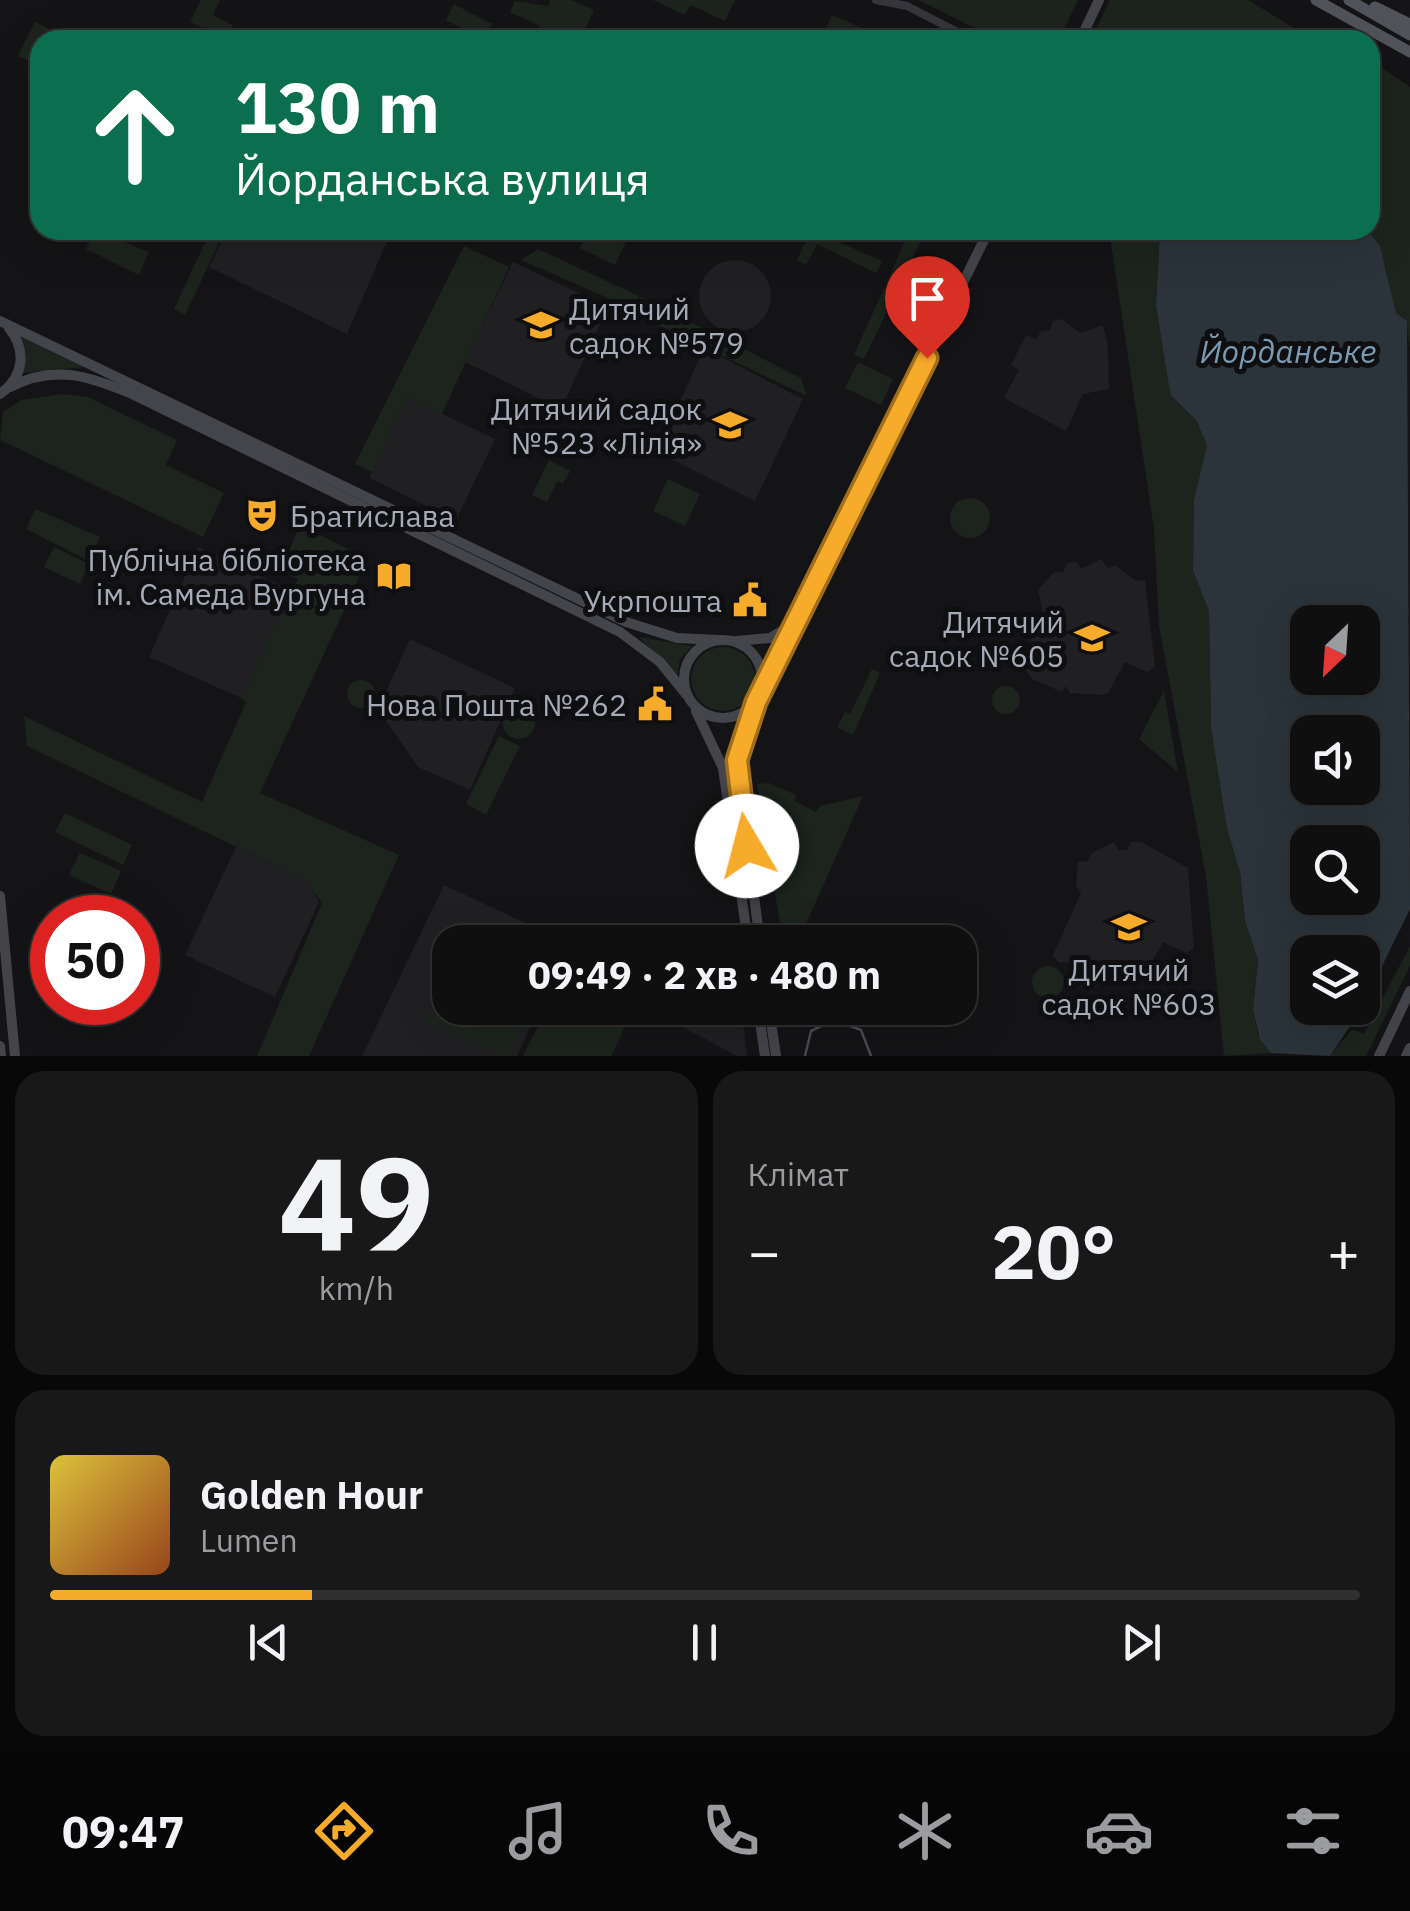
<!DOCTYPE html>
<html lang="uk">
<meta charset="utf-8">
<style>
:root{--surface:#0f0f10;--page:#181819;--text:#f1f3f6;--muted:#9b9c9f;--line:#2f2f30;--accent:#f7ab2b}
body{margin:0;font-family:"IBM Plex Sans",sans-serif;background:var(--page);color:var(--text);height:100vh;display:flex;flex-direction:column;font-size:38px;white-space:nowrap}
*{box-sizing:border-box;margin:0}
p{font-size:32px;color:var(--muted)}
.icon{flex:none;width:55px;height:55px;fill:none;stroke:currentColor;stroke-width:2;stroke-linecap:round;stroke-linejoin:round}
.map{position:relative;height:1056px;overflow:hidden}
.drawer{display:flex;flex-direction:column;gap:15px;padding:15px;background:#080809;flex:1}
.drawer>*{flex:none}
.guide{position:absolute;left:30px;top:30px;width:1350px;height:210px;border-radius:30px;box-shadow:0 10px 40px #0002,0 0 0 2px var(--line);background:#0b6e4f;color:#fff;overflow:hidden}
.needle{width:65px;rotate:205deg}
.fabs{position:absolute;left:1290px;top:605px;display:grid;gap:20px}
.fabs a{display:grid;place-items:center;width:90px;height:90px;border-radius:20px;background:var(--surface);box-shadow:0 10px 40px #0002,0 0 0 2px var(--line);font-size:50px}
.speed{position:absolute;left:30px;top:895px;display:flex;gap:20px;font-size:50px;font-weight:700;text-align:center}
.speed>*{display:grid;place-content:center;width:130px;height:130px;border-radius:50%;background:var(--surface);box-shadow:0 10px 40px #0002,0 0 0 2px var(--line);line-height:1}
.speed .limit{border:15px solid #d22;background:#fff;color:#111}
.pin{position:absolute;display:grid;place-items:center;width:85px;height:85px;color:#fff;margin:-102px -42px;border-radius:50% 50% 50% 0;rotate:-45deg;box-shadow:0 0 10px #0007}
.pin .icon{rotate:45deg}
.me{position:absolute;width:110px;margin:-55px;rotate:352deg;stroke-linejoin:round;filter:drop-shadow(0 0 8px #0008)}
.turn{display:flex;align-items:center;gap:35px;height:210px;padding:0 40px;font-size:45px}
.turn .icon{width:130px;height:130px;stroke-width:2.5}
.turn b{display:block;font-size:70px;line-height:85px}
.big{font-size:75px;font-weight:700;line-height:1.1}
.drawer .tile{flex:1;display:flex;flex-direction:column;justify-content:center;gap:15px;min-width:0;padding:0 35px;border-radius:30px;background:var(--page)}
.drawer .dial{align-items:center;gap:0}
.dial b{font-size:130px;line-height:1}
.song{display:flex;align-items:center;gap:30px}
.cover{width:120px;height:120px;border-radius:15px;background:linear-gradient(135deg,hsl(50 70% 55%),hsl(20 70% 35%))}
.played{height:10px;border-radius:5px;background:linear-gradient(90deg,var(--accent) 20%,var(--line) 20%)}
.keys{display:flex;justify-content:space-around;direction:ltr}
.heat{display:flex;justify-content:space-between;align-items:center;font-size:55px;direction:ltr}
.drawer .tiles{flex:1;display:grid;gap:15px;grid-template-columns:1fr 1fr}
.tile:last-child{grid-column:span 2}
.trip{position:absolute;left:432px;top:925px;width:545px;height:100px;border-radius:30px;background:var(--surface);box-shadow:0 10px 40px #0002,0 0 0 2px var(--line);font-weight:700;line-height:100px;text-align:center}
.tabs{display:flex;height:160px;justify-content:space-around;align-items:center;background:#060606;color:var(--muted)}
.tabs .icon{width:70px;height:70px}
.tabs .on{color:var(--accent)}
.tabs b{font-size:45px;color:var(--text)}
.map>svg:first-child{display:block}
.built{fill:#202023}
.green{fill:#1c241d}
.water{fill:#2a343a;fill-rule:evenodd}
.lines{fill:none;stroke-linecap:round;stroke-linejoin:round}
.street{stroke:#35363b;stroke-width:8}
.secondary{stroke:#43454b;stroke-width:10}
.primary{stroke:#51535a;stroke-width:11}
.tram{stroke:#484a50;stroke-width:2.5}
.route-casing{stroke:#a16f1c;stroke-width:25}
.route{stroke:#f7ab2b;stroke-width:18}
.labels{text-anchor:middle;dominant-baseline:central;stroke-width:10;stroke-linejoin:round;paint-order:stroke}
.poi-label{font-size:30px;fill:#a5abb7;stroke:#0f0f11;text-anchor:end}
.water-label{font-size:32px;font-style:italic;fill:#7b9bb3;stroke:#0f0f11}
</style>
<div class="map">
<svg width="1410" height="1056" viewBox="0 0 1410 1056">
<rect width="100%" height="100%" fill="#141416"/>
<!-- built -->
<g class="built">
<polygon points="227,230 392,230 347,334 209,267"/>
<circle cx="735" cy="296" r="36"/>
<polygon points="513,262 608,307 561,409 465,362"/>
<polygon points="1062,319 1080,333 1103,325 1108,348 1109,389 1083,394 1066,431 1004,398 1019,370 1011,365 1026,335 1037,339 1041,331 1050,330 1053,321"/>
<polygon points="704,348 803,399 755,501 657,452"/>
<polygon points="407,397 495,439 456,520 369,478"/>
<polygon points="198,547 293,591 241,698 149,657"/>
<polygon points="1101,559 1107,568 1116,566 1136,581 1145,580 1155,667 1147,672 1125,662 1108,693 1102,695 1070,693 1066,686 1062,692 1032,679 1021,663 1043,614 1038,590 1054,572 1063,572 1067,563 1076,562 1081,569"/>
<polygon points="410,639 515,688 470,790 418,767 378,709"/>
<polygon points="1114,842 1118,850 1127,850 1131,842 1141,842 1188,868 1194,948 1186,953 1163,942 1145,973 1125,964 1121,972 1112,973 1108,981 1087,991 1068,977 1072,969 1067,962 1058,962 1053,955 1081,893 1076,885 1078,862 1088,861 1092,853"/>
<polygon points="236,847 306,880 319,902 275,997 185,955"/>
<polygon points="444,885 566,942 450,942 450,1008 539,1008 517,1056 362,1056"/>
<polygon points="685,1008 741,1008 747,1056 737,1056 677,1024"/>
</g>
<!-- green -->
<g class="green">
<polygon points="201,0 220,0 213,15 233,25 227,39 190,22"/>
<polygon points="550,0 572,0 594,10 580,40 534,40 540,26 510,12 515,1 548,6"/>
<polygon points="653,0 735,0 725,21 690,5 685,15"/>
<polygon points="919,0 1078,0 1059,40 999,40"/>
<polygon points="1110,0 1248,0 1314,40 1091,40"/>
<polygon points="454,4 492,24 484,40 446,20"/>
<polygon points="832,15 882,37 881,40 821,40"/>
<polygon points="35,22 55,32 51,40 40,40 38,65 18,56"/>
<path d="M1370 60 1410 87V347L1406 321 1396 314C1387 287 1388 249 1366 230H1370Z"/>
<polygon points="95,230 149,252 139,275 86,249"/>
<polygon points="211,230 225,230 185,315 174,309"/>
<polygon points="589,230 629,235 615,265 580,248"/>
<polygon points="811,230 882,261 876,273 817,244 806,265 797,260"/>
<polygon points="910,230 926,230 864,359 854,355"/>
<polygon points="1109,230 1160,230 1156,306 1168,381 1171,395 1196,420 1207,445 1194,500 1193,571 1209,611 1211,727 1240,872 1245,921 1258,960 1253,1011 1258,1034 1271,1053 1224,1056 1206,876 1159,626 1154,529"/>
<polygon points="464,246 509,267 442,414 407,398 372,472 355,464"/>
<polygon points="538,249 639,296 633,309 521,260"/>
<polygon points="641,297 801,378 807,396 634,314"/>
<polygon points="22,336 85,367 23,373 26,353"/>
<polygon points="858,362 893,379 881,405 845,388"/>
<polygon points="63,394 88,397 177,440 166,465 224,493 203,537 0,440 3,412 21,400"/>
<polygon points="549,460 570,471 563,484 557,481 547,502 532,495"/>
<polygon points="668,479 700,494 685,526 653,511"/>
<circle cx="970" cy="518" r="20"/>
<polygon points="36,509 100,537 89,561 26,529"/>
<polygon points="300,526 368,558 260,793 399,855 309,1056 257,1056 322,903 305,880 27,746 24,716 202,802 246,702 241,698 298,579 280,571"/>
<polygon points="54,547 89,564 80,584 44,567"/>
<polygon points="639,637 692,646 680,659 677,676"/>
<circle cx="723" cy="679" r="32"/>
<polygon points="872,669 880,673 853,735 837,727 845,712 850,714"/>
<circle cx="361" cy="694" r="14"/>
<circle cx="1006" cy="700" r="14"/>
<polygon points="1164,691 1178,772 1139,739"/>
<circle cx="519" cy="723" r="16"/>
<polygon points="499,736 520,746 486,815 466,804"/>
<polygon points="769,783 796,795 794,801 816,812 820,806 863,796 798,942 783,941 757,784"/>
<polygon points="65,813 132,845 123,865 55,832"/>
<polygon points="80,853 121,871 111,894 69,875"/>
<polygon points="1410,946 1410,966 1366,1056 1330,1056 1352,1029 1364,1034"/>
<circle cx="1048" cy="982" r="16"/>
<polygon points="436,996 450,1003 450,1008 460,1008 496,1024 484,1049 425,1021"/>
<polygon points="547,1008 634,1008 611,1056 523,1056"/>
<polygon points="503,1012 524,1022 508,1056 485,1050"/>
</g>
<!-- water -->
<path class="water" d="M1160 230H1254L1273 236 1303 230 1368 231 1380 246 1396 313 1407 321 1410 909 1362 1007V952H1308V1008H1362L1330 1056 1271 1053 1260 1039 1253 1010 1258 960 1245 921 1240 872 1227 828 1211 727 1209 611 1193 571 1194 500 1207 445 1196 420 1171 395 1168 381 1156 306ZM1308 622H1362V678H1308ZM1308 732H1362V788H1308ZM1308 842H1362V898H1308Z"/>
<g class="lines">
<!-- street -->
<polyline class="street" points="876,0 907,6 973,40"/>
<!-- secondary -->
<g class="secondary">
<polyline points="1080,40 1099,0"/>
<polyline points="0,321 626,622 677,638 719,640"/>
<path d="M10 387C54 364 89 376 132 394L620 632 660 662 686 694"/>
<path d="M0 394C24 377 27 350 9 328"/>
<circle cx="723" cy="679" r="39"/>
<polyline points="736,641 770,638 795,623"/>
<polyline points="759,695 989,230"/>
<polyline points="754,707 737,765 760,942"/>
<polyline points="696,711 723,768 748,942"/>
<polyline points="0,896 15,1056"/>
<polyline points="758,1008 765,1056"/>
<polyline points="769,1008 776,1056"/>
<polyline points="0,1046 1,1056"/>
<polyline points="1379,1056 1410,991"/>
<polyline points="1406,1056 1410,1048"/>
</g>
<!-- primary -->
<g class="primary">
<polyline points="1316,0 1410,52"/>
<polyline points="1349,0 1410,35"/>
<polyline points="1375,7 1410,24"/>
</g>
<!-- tram -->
<polyline class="tram" points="805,1056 811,1031 834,1020 861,1030 871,1056"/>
</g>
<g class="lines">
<!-- route casing -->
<g class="route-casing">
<polyline id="route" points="747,846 737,760 756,702 927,358"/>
</g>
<!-- route -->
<use href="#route" class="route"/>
</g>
<!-- icons -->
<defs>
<g id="school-bare" transform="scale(2.7)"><path d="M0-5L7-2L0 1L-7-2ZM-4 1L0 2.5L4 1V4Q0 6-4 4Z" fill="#f7ab2b" stroke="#0f0f11" stroke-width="2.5" paint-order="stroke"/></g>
<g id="theatre-bare" transform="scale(2.7)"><path d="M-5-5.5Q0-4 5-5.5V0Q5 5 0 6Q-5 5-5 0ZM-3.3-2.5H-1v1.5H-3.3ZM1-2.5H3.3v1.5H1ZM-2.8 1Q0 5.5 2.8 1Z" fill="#f7ab2b" stroke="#0f0f11" stroke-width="2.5" paint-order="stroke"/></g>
<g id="library-bare" transform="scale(2.7)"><path d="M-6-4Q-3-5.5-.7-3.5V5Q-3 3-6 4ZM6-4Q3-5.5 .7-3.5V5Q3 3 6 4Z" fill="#f7ab2b" stroke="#0f0f11" stroke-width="2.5" paint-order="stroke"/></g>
<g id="civic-bare" transform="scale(2.7)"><path d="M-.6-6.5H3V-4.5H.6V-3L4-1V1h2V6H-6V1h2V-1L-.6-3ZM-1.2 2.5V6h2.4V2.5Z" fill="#f7ab2b" stroke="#0f0f11" stroke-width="2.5" paint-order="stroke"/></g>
</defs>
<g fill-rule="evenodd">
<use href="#school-bare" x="541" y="325"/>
<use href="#school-bare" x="730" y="425"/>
<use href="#theatre-bare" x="262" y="515"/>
<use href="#library-bare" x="394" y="576"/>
<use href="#civic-bare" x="750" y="600"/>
<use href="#school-bare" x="1092" y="638"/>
<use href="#civic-bare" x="655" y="704"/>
<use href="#school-bare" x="1129" y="927"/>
</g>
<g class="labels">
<!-- poi labels -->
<g class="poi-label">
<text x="569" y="308" text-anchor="start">Дитячий<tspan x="569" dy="34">садок №579</tspan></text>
<text x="702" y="408">Дитячий садок<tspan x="702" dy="34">№523 «Лілія»</tspan></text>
<text x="290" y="515" text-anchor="start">Братислава</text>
<text x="366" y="559">Публічна бібліотека<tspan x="366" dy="34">ім. Самеда Вургуна</tspan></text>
<text x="722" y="600">Укрпошта</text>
<text x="1064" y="621">Дитячий<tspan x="1064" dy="34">садок №605</tspan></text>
<text x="627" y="704">Нова Пошта №262</text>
<text x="1129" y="969" text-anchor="middle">Дитячий<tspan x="1129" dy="34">садок №603</tspan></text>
</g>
<!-- water labels -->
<g class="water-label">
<text x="1288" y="351">Йорданське</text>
</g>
</g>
</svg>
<div class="fabs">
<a><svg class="needle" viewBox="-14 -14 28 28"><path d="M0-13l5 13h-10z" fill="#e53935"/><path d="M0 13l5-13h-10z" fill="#9b9c9f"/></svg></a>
<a><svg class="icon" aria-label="sound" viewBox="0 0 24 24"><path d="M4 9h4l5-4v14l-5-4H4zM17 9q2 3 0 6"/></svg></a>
<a><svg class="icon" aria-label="search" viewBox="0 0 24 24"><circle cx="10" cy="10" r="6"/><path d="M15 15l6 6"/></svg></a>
<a><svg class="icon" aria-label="layers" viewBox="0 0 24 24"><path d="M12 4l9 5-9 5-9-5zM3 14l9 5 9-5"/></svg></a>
</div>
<div class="speed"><div class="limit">50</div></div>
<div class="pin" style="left:927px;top:358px;background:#d93025"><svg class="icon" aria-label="arrive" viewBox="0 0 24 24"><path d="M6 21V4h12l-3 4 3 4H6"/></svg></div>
<svg class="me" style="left:747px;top:846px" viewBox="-20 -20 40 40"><circle r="19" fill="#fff"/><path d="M0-13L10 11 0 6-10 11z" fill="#f7ab2b"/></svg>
<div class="trip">09:49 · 2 хв · 480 m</div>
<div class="guide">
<div class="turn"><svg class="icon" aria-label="ahead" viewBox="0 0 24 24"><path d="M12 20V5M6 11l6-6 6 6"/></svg><div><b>130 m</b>Йорданська вулиця</div></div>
</div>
</div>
<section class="drawer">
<div class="tiles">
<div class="tile dial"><b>49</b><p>km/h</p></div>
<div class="tile"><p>Клімат</p>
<div class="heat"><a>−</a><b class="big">20°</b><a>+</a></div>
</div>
<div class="tile">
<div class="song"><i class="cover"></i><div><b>Golden Hour</b><p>Lumen</p></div></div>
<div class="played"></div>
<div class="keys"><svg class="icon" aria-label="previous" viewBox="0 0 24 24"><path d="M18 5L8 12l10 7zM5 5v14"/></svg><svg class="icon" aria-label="pause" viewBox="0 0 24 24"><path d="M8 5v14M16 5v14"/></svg><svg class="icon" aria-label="next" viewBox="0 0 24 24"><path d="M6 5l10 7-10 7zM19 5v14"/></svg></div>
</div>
</div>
</section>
<nav class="tabs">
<b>09:47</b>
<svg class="icon on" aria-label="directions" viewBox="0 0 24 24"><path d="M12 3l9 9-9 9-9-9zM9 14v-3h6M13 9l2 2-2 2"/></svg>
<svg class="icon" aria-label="music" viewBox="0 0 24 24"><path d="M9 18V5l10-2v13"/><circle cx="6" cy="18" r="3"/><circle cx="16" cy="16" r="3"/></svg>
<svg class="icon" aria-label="phone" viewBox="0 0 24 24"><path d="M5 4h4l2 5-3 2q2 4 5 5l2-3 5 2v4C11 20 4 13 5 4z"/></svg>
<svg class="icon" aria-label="climate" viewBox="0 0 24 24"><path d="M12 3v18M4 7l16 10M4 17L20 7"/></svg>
<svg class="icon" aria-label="car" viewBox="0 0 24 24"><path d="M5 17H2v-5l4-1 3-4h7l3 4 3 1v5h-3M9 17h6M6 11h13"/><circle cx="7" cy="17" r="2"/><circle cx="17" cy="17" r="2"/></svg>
<svg class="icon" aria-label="filters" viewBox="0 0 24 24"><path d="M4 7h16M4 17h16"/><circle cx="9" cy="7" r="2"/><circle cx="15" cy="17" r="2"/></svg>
</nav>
